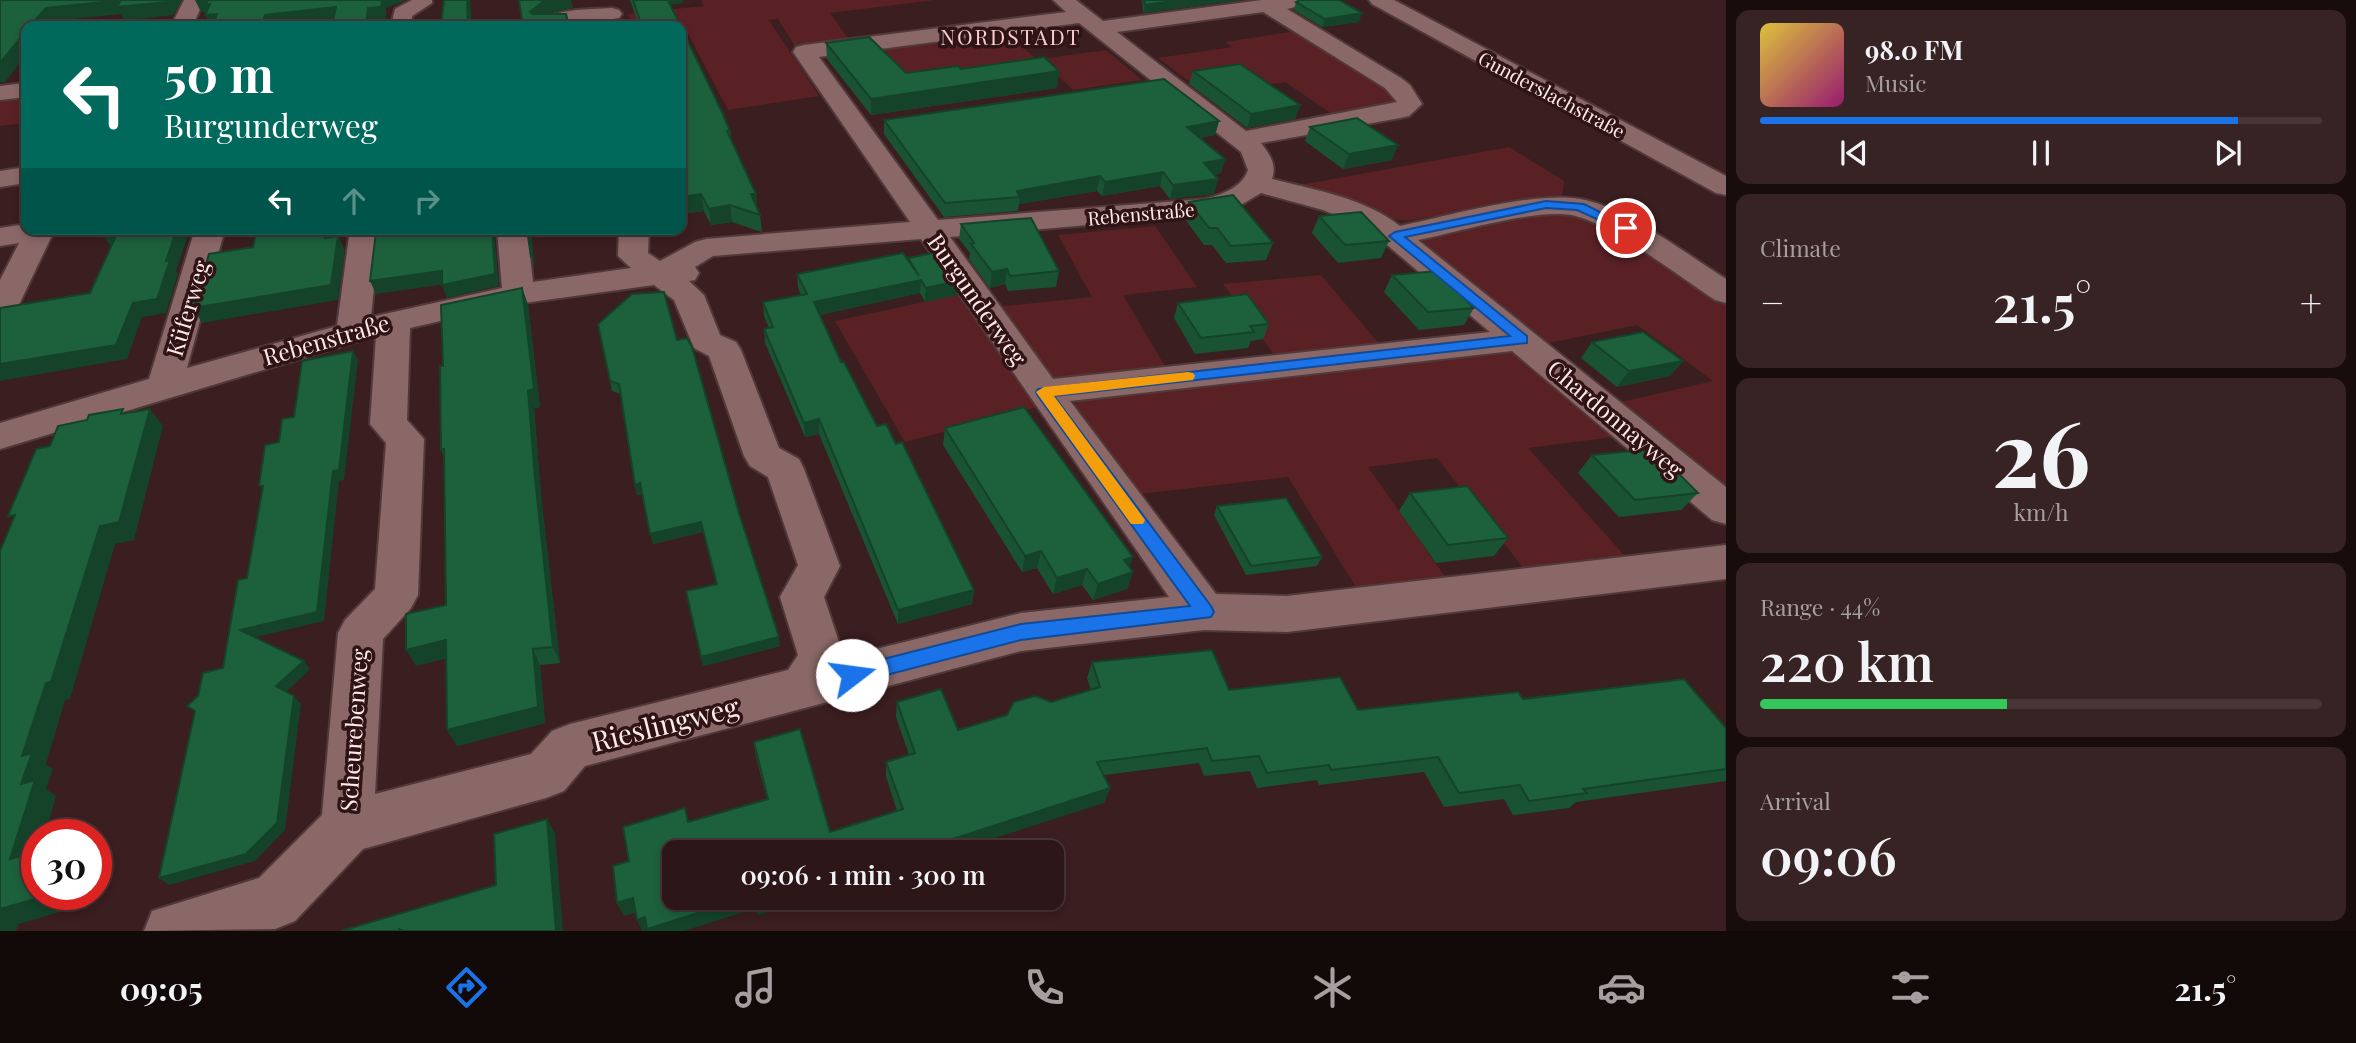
<!DOCTYPE html>
<meta charset="utf-8">
<style>
:root{--surface:#2c1617;--page:#382324;--text:#f1f3f6;--muted:#a69fa1;--line:#483536;--accent:#1a73e8}
body{margin:0;font-family:"Playfair Display",serif;background:var(--page);color:var(--text);height:100vh;display:flex;flex-direction:column;font-size:26px;white-space:nowrap}
*{box-sizing:border-box;margin:0}
p{font-size:23px;color:var(--muted)}
.icon{flex:none;width:38px;height:38px;fill:none;stroke:currentColor;stroke-width:2;stroke-linecap:round;stroke-linejoin:round}
.map{position:relative;flex:1;overflow:hidden}
.sheet{display:flex;flex-direction:column;gap:10px;padding:10px;background:#180c0d;width:630px}
.sheet>*{flex:none}
.banner{position:absolute;left:21px;top:21px;width:665px;height:214px;border-radius:14px;box-shadow:0 4px 10px #0003,0 0 0 2px var(--line);background:#00695c;color:#fff;overflow:hidden}
.speed{position:absolute;left:21px;top:819px;display:flex;gap:14px;font-size:35px;font-weight:700;text-align:center}
.speed>*{display:grid;place-content:center;width:91px;height:91px;border-radius:50%;background:var(--surface);box-shadow:0 4px 10px #0003,0 0 0 2px var(--line);line-height:1}
.speed .limit{border:10px solid #d22;background:#fff;color:#111}
.pin{position:absolute;display:grid;place-items:center;width:60px;height:60px;color:#fff;margin:-30px;border:4px solid #fff;border-radius:50%;box-shadow:0 2px 7px #0007}
.me{position:absolute;width:77px;margin:-38px;rotate:75deg;stroke-linejoin:round;filter:drop-shadow(0 0 5px #0008)}
.turn{display:flex;align-items:center;gap:24px;height:147px;padding:0 28px;font-size:32px}
.turn .icon{width:91px;height:91px;stroke-width:2.5}
.turn b{display:block;font-size:49px;line-height:60px}
.lanes{display:flex;align-items:center;height:66px;padding:0 28px;background:#0003;justify-content:center;gap:35px;direction:ltr}
.lanes .off{opacity:.35}
.big{font-size:52px;font-weight:600;line-height:1.1}
.sheet .tile{flex:1;display:flex;flex-direction:column;justify-content:center;gap:10px;min-width:0;padding:0 24px;border-radius:14px;background:var(--page)}
.sheet .dial{align-items:center;gap:0}
.dial b{font-size:91px;line-height:1}
.song{display:flex;align-items:center;gap:21px}
.cover{width:84px;height:84px;border-radius:10px;background:linear-gradient(135deg,hsl(50 70% 55%),hsl(320 70% 35%))}
.played{height:7px;border-radius:4px;background:linear-gradient(90deg,var(--accent) 85%,var(--line) 85%)}
.keys{display:flex;justify-content:space-around;direction:ltr}
.heat{display:flex;justify-content:space-between;align-items:center;font-size:38px;direction:ltr}
.charge{height:10px;border-radius:5px;background:linear-gradient(90deg,#34c759 44%,var(--line) 0)}
.trip{position:absolute;left:662px;top:840px;width:402px;height:70px;border-radius:14px;background:var(--surface);box-shadow:0 4px 10px #0003,0 0 0 2px var(--line);font-weight:600;line-height:70px;text-align:center}
.tabs{display:flex;height:112px;justify-content:space-around;align-items:center;background:#120909;color:var(--muted)}
.tabs .icon{width:49px;height:49px}
.tabs .on{color:var(--accent)}
.tabs b{font-size:32px;color:var(--text)}
main{display:flex;flex:1;min-height:0}
.map>svg:first-child{display:block}
.green{fill:#5a2125}
.lines{fill:none;stroke-linecap:round;stroke-linejoin:round}
.minor-casing{stroke:#51393a;stroke-width:4}
.minor{fill:#8b6868;fill-rule:evenodd}
.wall{fill:#195334}
.shaded-wall{fill:#14432a}
.building{fill:#1d603c;stroke:#14432a;stroke-width:2}
.route{fill:#1a73e8;stroke:#114b97;stroke-width:2}
.slow{fill:#f59e0b}
.labels{text-anchor:middle;dominant-baseline:central;stroke-width:7;stroke-linejoin:round;paint-order:stroke}
.far-street-label{font-size:19px;fill:#fee9e9;stroke:#301415}
.far-neighbourhood-label{font-size:21px;letter-spacing:2px;fill:#f7cfce;stroke:#301415}
.street-label{font-size:23px;fill:#fee9e9;stroke:#301415}
.near-street-label{font-size:28px;fill:#fee9e9;stroke:#301415}
</style>
<main>
<div class="map">
<svg width="1726" height="931" viewBox="0 0 1726 931">
<rect width="100%" height="100%" fill="#3b1e1f"/>
<!-- green -->
<g class="green">
<polygon points="701,0 935,0 830,13 850,41 796,48 778,19 769,20 819,96 728,110 686,30 681,30 681,26 633,26 627,14 704,6"/>
<polygon points="1004,29 1036,59 891,79 866,47"/>
<polygon points="1296,31 1386,87 1395,99 1393,103 1335,116 1285,82 1207,95 1158,58 1232,47 1225,42"/>
<polygon points="1106,50 1142,80 1073,90 1040,59"/>
<polygon points="26,92 26,123 0,126 0,95"/>
<polygon points="1509,147 1564,181 1562,196 1544,196 1408,221 1385,218 1295,186"/>
<path d="M1550 213C1614 217 1673 270 1726 304V493L1616 403 1713 381 1637 325 1544 344 1426 250 1424 239 1434 234Z"/>
<polygon points="1155,226 1197,287 1123,295 1166,368 1060,379 1048,375 997,307 1092,297 1058,235"/>
<polygon points="1321,275 1380,345 1275,356 1223,284"/>
<polygon points="957,295 1037,407 905,442 835,321"/>
<polygon points="1511,352 1526,356 1621,436 1528,448 1625,556 1524,569 1437,458 1368,467 1446,578 1357,589 1288,477 1140,494 1073,408 1078,400"/>
</g>
<g class="lines">
<!-- minor casing -->
<g class="minor-casing">
<g id="minor">
<polygon points="184,0 208,0 201,7 194,23 195,26 172,24"/>
<polygon points="412,0 432,0 432,3 412,16 411,26 391,26 395,9"/>
<path d="M1053 0H1076L1103 21 1262 0H1301L1299 6 1287 9 1401 78 1410 85 1422 104 1409 116 1400 118 1261 143C1270 155 1277 164 1272 179 1315 190 1365 198 1400 226 1449 216 1533 191 1580 199 1624 206 1688 255 1726 279V303L1715 300C1681 278 1608 221 1571 215 1533 209 1458 232 1418 240L1726 487V524L1712 520 1512 351 1070 401 1216 594 1287 596 1726 545V579L1287 632 1204 630 1021 651 585 766 564 791 546 798 363 849 295 921 275 929 144 931 152 911 259 878 322 815 338 633 345 620 375 589 386 443 370 424 376 336 0 449V423L149 379 195 229H225L187 368 337 326 350 229H380L371 317 502 288 497 229H527L533 282 631 268 618 256 619 229H649L648 253 660 261 695 242 706 239 910 222 793 52 796 47 804 45 1066 12ZM1263 12 1385 88 1397 102 1246 131 1117 32ZM1079 23 1241 152 1248 170C1242 188 1221 195 1204 199L938 220 819 57ZM1261 193 1323 210 1367 228 1490 332 1053 379 950 237 1204 215 1239 206ZM921 239 1169 597 1021 613 844 657 824 597 840 566 804 469 799 459 779 448 741 350 736 342 720 335 704 295 689 281 695 280 699 273 695 267 713 256ZM654 285 674 300 694 348 709 356 744 456 750 466 768 477 798 565 780 597 798 655 788 670 570 724 552 731 531 754 375 794 383 639 411 608 418 595 424 439 407 420 410 328 509 305Z"/>
<polygon points="1369,0 1394,0 1726,176 1726,195 1716,193 1372,4"/>
<path d="M612 8 619 10 622 14 619 18 563 26H536C550 7 591 10 612 8Z"/>
<polygon points="26,83 26,97 0,100 0,86"/>
<polygon points="26,167 26,183 0,187 0,171"/>
<polygon points="26,224 26,229 55,229 16,311 11,318 0,321 0,280 19,243 0,246 0,228"/>
</g>
</g>
<!-- minor -->
<use href="#minor" class="minor"/>
</g>
<!-- wall -->
<g class="wall">
<polygon points="630,0 683,0 683,3 670,4 730,131 731,139 756,194 757,208 760,215 762,232 732,222 711,225 704,211 681,214 681,26 639,26"/>
<polygon points="1142,0 1242,0 1143,13"/>
<polygon points="1296,2 1359,22 1322,27 1294,10"/>
<polygon points="826,43 906,73 961,69 1059,71 1057,88 871,115 827,59"/>
<polygon points="1193,71 1300,105 1295,119 1247,128 1189,84"/>
<polygon points="884,120 1219,121 1215,135 1200,138 1225,159 1221,173 1214,175 1218,179 1214,194 1170,199 1160,186 1102,196 1097,191 1019,204 1018,211 944,217 884,134"/>
<polygon points="1310,127 1392,160 1343,169 1305,141"/>
<polygon points="1189,202 1273,243 1266,260 1226,263 1212,245 1204,245 1185,219"/>
<polygon points="1319,216 1389,241 1381,258 1338,263 1312,233"/>
<polygon points="961,224 1059,271 1056,287 1008,291 1005,284 990,288 969,259 970,253 959,239"/>
<polygon points="907,260 957,295 925,302 920,293 820,315 841,362 877,426 896,444 974,590 972,604 898,624 819,434 805,437 765,343 764,329 769,328 764,316 763,302 801,295 798,288 797,274"/>
<polygon points="1392,275 1474,308 1464,325 1419,330 1384,292"/>
<polygon points="522,288 528,305 540,407 534,408 541,495 560,663 540,665 545,723 457,746 446,658 416,666 446,605 444,457 441,450 443,366"/>
<polygon points="1178,303 1269,324 1263,339 1251,341 1248,348 1195,354 1174,318"/>
<polygon points="677,340 739,513 780,646 703,666 686,591 716,584 703,532 653,544 642,494 637,495 635,485 621,394 612,391 610,381"/>
<polygon points="1592,342 1683,361 1670,376 1617,387 1581,358"/>
<polygon points="945,428 1133,557 1129,567 1133,572 1127,589 1093,600 1082,585 1053,594 1037,568 1022,572 943,445"/>
<polygon points="1592,455 1698,493 1681,510 1619,517 1578,473"/>
<polygon points="1410,493 1508,538 1494,556 1436,563 1399,511"/>
<polygon points="1217,506 1322,557 1317,566 1246,575 1214,515"/>
<polygon points="1092,662 1229,690 1358,710 1523,699 1726,728 1726,781 1576,802 1569,808 1513,815 1504,799 1444,807 1424,772 1319,785 1317,780 1257,788 1250,771 1204,776 1199,763 1104,775 1110,788 1104,803 674,898 815,898 758,915 756,908 648,931 636,912 624,916 617,903 629,861 690,822 767,799 756,757 754,742 830,832 897,811 886,776 886,762 909,755 896,717 897,702 958,730 1091,690 1087,678"/>
</g>
<!-- shaded-wall -->
<g class="shaded-wall">
<polygon points="121,0 182,0 173,15 124,21 121,14 54,21 50,26 30,26 46,8"/>
<polygon points="195,0 210,0 217,14 224,20 227,26 210,26 205,15 209,12 201,12"/>
<polygon points="382,0 406,0 386,8 386,20 373,22 373,26 366,26 368,8"/>
<polygon points="467,0 470,0 472,26 468,26"/>
<polygon points="545,0 571,0 573,8 550,13 533,26 530,12"/>
<polygon points="665,0 683,0 683,3 666,5"/>
<polygon points="1180,0 1242,0 1143,13 1145,5"/>
<polygon points="336,7 341,21 290,26 261,26 265,15"/>
<polygon points="1362,13 1359,22 1322,27 1325,19"/>
<polygon points="26,31 26,55 5,82 0,82 0,63"/>
<polygon points="1059,71 1057,88 871,115 871,99"/>
<polygon points="1300,105 1295,119 1247,128 1251,114"/>
<polygon points="1219,121 1215,135 1184,141 1187,127"/>
<polygon points="1398,145 1392,160 1343,169 1349,154"/>
<polygon points="1225,159 1221,173 1200,177 1204,163"/>
<polygon points="1163,172 1160,186 1102,196 1105,182"/>
<polygon points="1100,176 1097,191 1019,204 1020,197 1017,191"/>
<polygon points="1218,179 1214,194 1170,199 1173,185"/>
<polygon points="701,194 704,211 681,214 681,197"/>
<polygon points="751,194 756,194 757,210"/>
<polygon points="730,205 732,222 711,225 709,209"/>
<polygon points="114,229 119,229 128,243 110,245 100,231"/>
<polygon points="177,229 190,229 176,271 178,274 166,313 142,317 127,359 0,381 0,364 133,303 166,261"/>
<polygon points="326,229 335,229 332,252 325,238"/>
<polygon points="492,229 494,229 499,286 447,298 442,285"/>
<polygon points="529,229 531,229 535,269 531,257"/>
<polygon points="338,236 345,250 338,300 202,323 193,308"/>
<polygon points="1007,269 1005,284 990,288 992,272"/>
<polygon points="442,271 446,284 376,294 370,281"/>
<polygon points="921,280 920,293 815,316 814,302"/>
<polygon points="958,281 957,295 925,302 926,288"/>
<polygon points="522,288 528,305 540,407 534,408 541,495 560,663 553,647 535,478 528,391"/>
<polygon points="353,351 358,360 344,480 339,481 324,621 248,639 240,630 333,471"/>
<polygon points="1683,361 1670,376 1617,387 1629,371"/>
<polygon points="150,409 163,426 134,540 115,544 70,699 65,700 46,764 53,769 46,789 56,796 45,835 37,835 37,861 10,859 21,784 22,756 100,526"/>
<polygon points="819,419 819,434 805,437 804,423"/>
<polygon points="640,483 643,493 637,495 635,485"/>
<polygon points="701,522 703,532 653,544 650,534"/>
<polygon points="1041,551 1037,568 1022,572 1025,556"/>
<polygon points="1133,557 1127,573 1124,560"/>
<polygon points="1087,569 1082,585 1053,594 1057,578"/>
<polygon points="1133,572 1127,589 1093,600 1098,584"/>
<polygon points="974,590 972,604 898,624 898,610"/>
<polygon points="779,637 780,646 703,666 701,657"/>
<polygon points="446,640 456,656 416,666 406,650"/>
<polygon points="533,649 540,665 545,723 457,746 447,730"/>
<polygon points="304,661 310,669 283,695 276,686"/>
<polygon points="294,696 301,704 285,830 255,861 169,885 159,878"/>
<polygon points="1110,788 1104,803 952,852 921,852 922,849"/>
<polygon points="547,819 555,833 563,931 556,931"/>
<polygon points="52,894 82,894 79,906 19,924 16,931 0,931 0,909"/>
<polygon points="633,898 640,910 624,916 617,903"/>
<polygon points="746,898 815,898 758,915 756,908 684,931 642,931 637,920 645,917"/>
</g>
<!-- building -->
<g class="building">
<polygon points="0,0 168,0 167,2 117,7 121,0 46,8 30,26 26,26 26,31 0,63"/>
<polygon points="208,0 382,0 381,7 368,8 366,26 332,26 336,7 265,15 261,26 222,26 224,20 215,20 217,14 205,15 210,4 206,5"/>
<polygon points="444,0 467,0 468,26 441,26"/>
<polygon points="519,0 545,0 530,12 533,14 566,14 569,26 523,26"/>
<polygon points="633,0 668,0 722,112 730,131 727,131 756,194 751,194 760,215 730,205 709,209 701,194 681,197 681,26 642,26"/>
<polygon points="1144,0 1180,0 1145,5"/>
<polygon points="1300,0 1339,0 1362,13 1325,19 1296,2"/>
<polygon points="869,37 906,73 958,66 961,69 1044,57 1059,71 871,99 826,43"/>
<polygon points="1240,64 1300,105 1251,114 1193,71"/>
<polygon points="1164,79 1219,121 1187,127 1225,159 1204,163 1218,179 1173,185 1163,172 1105,182 1100,176 1017,191 1020,197 945,203 884,120"/>
<polygon points="1357,118 1398,145 1349,154 1310,127"/>
<polygon points="1233,195 1273,243 1231,246 1217,228 1209,228 1189,202"/>
<polygon points="1361,212 1389,241 1345,245 1319,216"/>
<polygon points="1031,218 1059,271 1010,276 1007,269 992,272 971,244 974,243 961,224"/>
<polygon points="119,229 177,229 166,261 170,260 157,299 133,303 116,345 0,364 0,308 90,293"/>
<polygon points="257,229 326,229 325,238 338,236 331,285 193,308 209,254 253,247"/>
<polygon points="395,229 492,229 495,274 442,285 442,271 370,281 376,232"/>
<polygon points="527,229 529,229 531,257"/>
<polygon points="937,252 958,281 926,288 921,280 814,302 841,362 844,362 877,426 886,424 896,444 902,442 974,590 898,610 819,419 804,423 764,329 773,327 763,302 807,294 797,274 903,253 919,276 908,258"/>
<polygon points="1438,271 1474,308 1428,312 1392,275"/>
<polygon points="522,288 534,389 528,391 535,478 553,647 533,649 538,707 447,730 446,640 406,650 406,614 446,605 444,449 441,450 440,366 443,366 441,305"/>
<polygon points="664,292 677,340 687,338 692,347 739,513 779,637 701,657 686,591 717,584 701,522 650,534 640,483 635,485 619,384 610,381 598,324 632,294"/>
<polygon points="1247,294 1269,324 1250,326 1254,332 1201,338 1178,303"/>
<polygon points="1643,332 1683,361 1629,371 1592,342"/>
<polygon points="353,351 339,470 333,471 317,612 240,630 304,661 276,686 294,696 277,823 246,854 159,878 195,711 187,706 198,696 203,673 223,668 238,580 247,578 263,486 259,486 265,445 279,442 282,419 294,417 302,361"/>
<polygon points="1024,407 1133,557 1124,560 1133,572 1098,584 1087,569 1057,578 1041,551 1025,556 945,428"/>
<polygon points="123,409 121,414 150,409 119,522 100,526 51,682 46,683 22,756 32,753 21,784 35,780 10,859 37,852 37,894 52,894 0,909 0,551 15,515 8,516 36,449 50,446 58,426 87,420 89,415"/>
<polygon points="1654,449 1698,493 1635,500 1592,455"/>
<polygon points="1467,486 1508,538 1448,545 1410,493"/>
<polygon points="1286,498 1322,557 1251,566 1217,506"/>
<polygon points="1212,650 1229,690 1340,677 1358,710 1518,692 1523,699 1684,679 1726,728 1726,769 1583,789 1587,793 1529,801 1520,785 1459,793 1438,757 1331,770 1329,765 1267,773 1259,756 1212,761 1207,748 1097,762 1110,788 922,849 923,852 674,852 674,898 746,898 647,929 645,917 637,920 633,898 617,903 613,866 629,861 623,827 685,808 688,822 768,799 754,742 800,729 830,832 903,809 886,762 915,753 897,702 941,689 958,730 1007,715 1014,702 1035,696 1051,702 1100,687 1092,662"/>
<polygon points="547,819 556,931 403,931 399,929 399,931 341,931 496,885 494,834"/>
<polygon points="754,898 769,898 755,902"/>
</g>
<!-- route -->
<polygon class="route" points="1546,201 1584,204 1632,228 1621,230 1577,210 1546,208 1405,237 1527,336 1527,343 1054,396 1211,606 1214,612 1211,617 1021,640 852,684 845,681 842,675 845,669 852,667 1021,624 1190,606 1038,396 1036,392 1038,389 1510,336 1389,236 1395,232"/>
<!-- slow -->
<polygon class="slow" points="1188,372 1193,373 1195,376 1193,380 1054,396 1145,520 1143,524 1131,524 1036,392 1044,387"/>
<g class="labels">
<!-- far-street labels -->
<g class="far-street-label">
<text transform="translate(1552 94) rotate(28)">Gunderslachstraße</text>
<text transform="translate(1141 213) rotate(-5)">Rebenstraße</text>
</g>
<!-- far-neighbourhood labels -->
<g class="far-neighbourhood-label">
<text x="1011" y="36">NORDSTADT</text>
</g>
<!-- street labels -->
<g class="street-label">
<text transform="translate(978 299) rotate(55)">Burgunderweg</text>
<text transform="translate(187 308) rotate(-73)">Küferweg</text>
<text transform="translate(326 339) rotate(-16)">Rebenstraße</text>
<text transform="translate(1616 418) rotate(40)">Chardonnayweg</text>
<text transform="translate(353 730) rotate(-86)">Scheurebenweg</text>
</g>
<!-- near-street labels -->
<g class="near-street-label">
<text transform="translate(665 723) rotate(-14)">Rieslingweg</text>
</g>
</g>
</svg>
<div class="speed"><div class="limit">30</div></div>
<div class="pin" style="left:1626px;top:228px;background:#d93025"><svg class="icon" aria-label="arrive" viewBox="0 0 24 24"><path d="M6 21V4h12l-3 4 3 4H6"/></svg></div>
<svg class="me" style="left:852px;top:675px" viewBox="-20 -20 40 40"><circle r="19" fill="#fff"/><path d="M0-13L10 11 0 6-10 11z" fill="#1a73e8"/></svg>
<div class="trip">09:06 · 1 min · 300 m</div>
<div class="banner">
<div class="turn"><svg class="icon" aria-label="left" viewBox="0 0 24 24"><path d="M17 20v-9H6M10 6l-5 5 5 5"/></svg><div><b>50 m</b>Burgunderweg</div></div>
<div class="lanes"><svg class="icon" aria-label="left" viewBox="0 0 24 24"><path d="M17 20v-9H6M10 6l-5 5 5 5"/></svg><svg class="icon off" aria-label="ahead" viewBox="0 0 24 24"><path d="M12 20V5M6 11l6-6 6 6"/></svg><svg class="icon off" aria-label="right" viewBox="0 0 24 24"><path d="M7 20v-9h11M14 6l5 5-5 5"/></svg></div>
</div>
</div>
<section class="sheet">
<div class="tile">
<div class="song"><i class="cover"></i><div><b>98.0 FM</b><p>Music</p></div></div>
<div class="played"></div>
<div class="keys"><svg class="icon" aria-label="previous" viewBox="0 0 24 24"><path d="M18 5L8 12l10 7zM5 5v14"/></svg><svg class="icon" aria-label="pause" viewBox="0 0 24 24"><path d="M8 5v14M16 5v14"/></svg><svg class="icon" aria-label="next" viewBox="0 0 24 24"><path d="M6 5l10 7-10 7zM19 5v14"/></svg></div>
</div>
<div class="tile"><p>Climate</p>
<div class="heat"><a>−</a><b class="big">21.5°</b><a>+</a></div>
</div>
<div class="tile dial"><b>26</b><p>km/h</p></div>
<div class="tile"><p>Range · 44%</p><b class="big">220 km</b><div class="charge"></div></div>
<div class="tile"><p>Arrival</p><b class="big">09:06</b></div>
</section>
</main>
<nav class="tabs">
<b>09:05</b>
<svg class="icon on" aria-label="directions" viewBox="0 0 24 24"><path d="M12 3l9 9-9 9-9-9zM9 14v-3h6M13 9l2 2-2 2"/></svg>
<svg class="icon" aria-label="music" viewBox="0 0 24 24"><path d="M9 18V5l10-2v13"/><circle cx="6" cy="18" r="3"/><circle cx="16" cy="16" r="3"/></svg>
<svg class="icon" aria-label="phone" viewBox="0 0 24 24"><path d="M5 4h4l2 5-3 2q2 4 5 5l2-3 5 2v4C11 20 4 13 5 4z"/></svg>
<svg class="icon" aria-label="climate" viewBox="0 0 24 24"><path d="M12 3v18M4 7l16 10M4 17L20 7"/></svg>
<svg class="icon" aria-label="car" viewBox="0 0 24 24"><path d="M5 17H2v-5l4-1 3-4h7l3 4 3 1v5h-3M9 17h6M6 11h13"/><circle cx="7" cy="17" r="2"/><circle cx="17" cy="17" r="2"/></svg>
<svg class="icon" aria-label="filters" viewBox="0 0 24 24"><path d="M4 7h16M4 17h16"/><circle cx="9" cy="7" r="2"/><circle cx="15" cy="17" r="2"/></svg>
<b>21.5°</b>
</nav>
